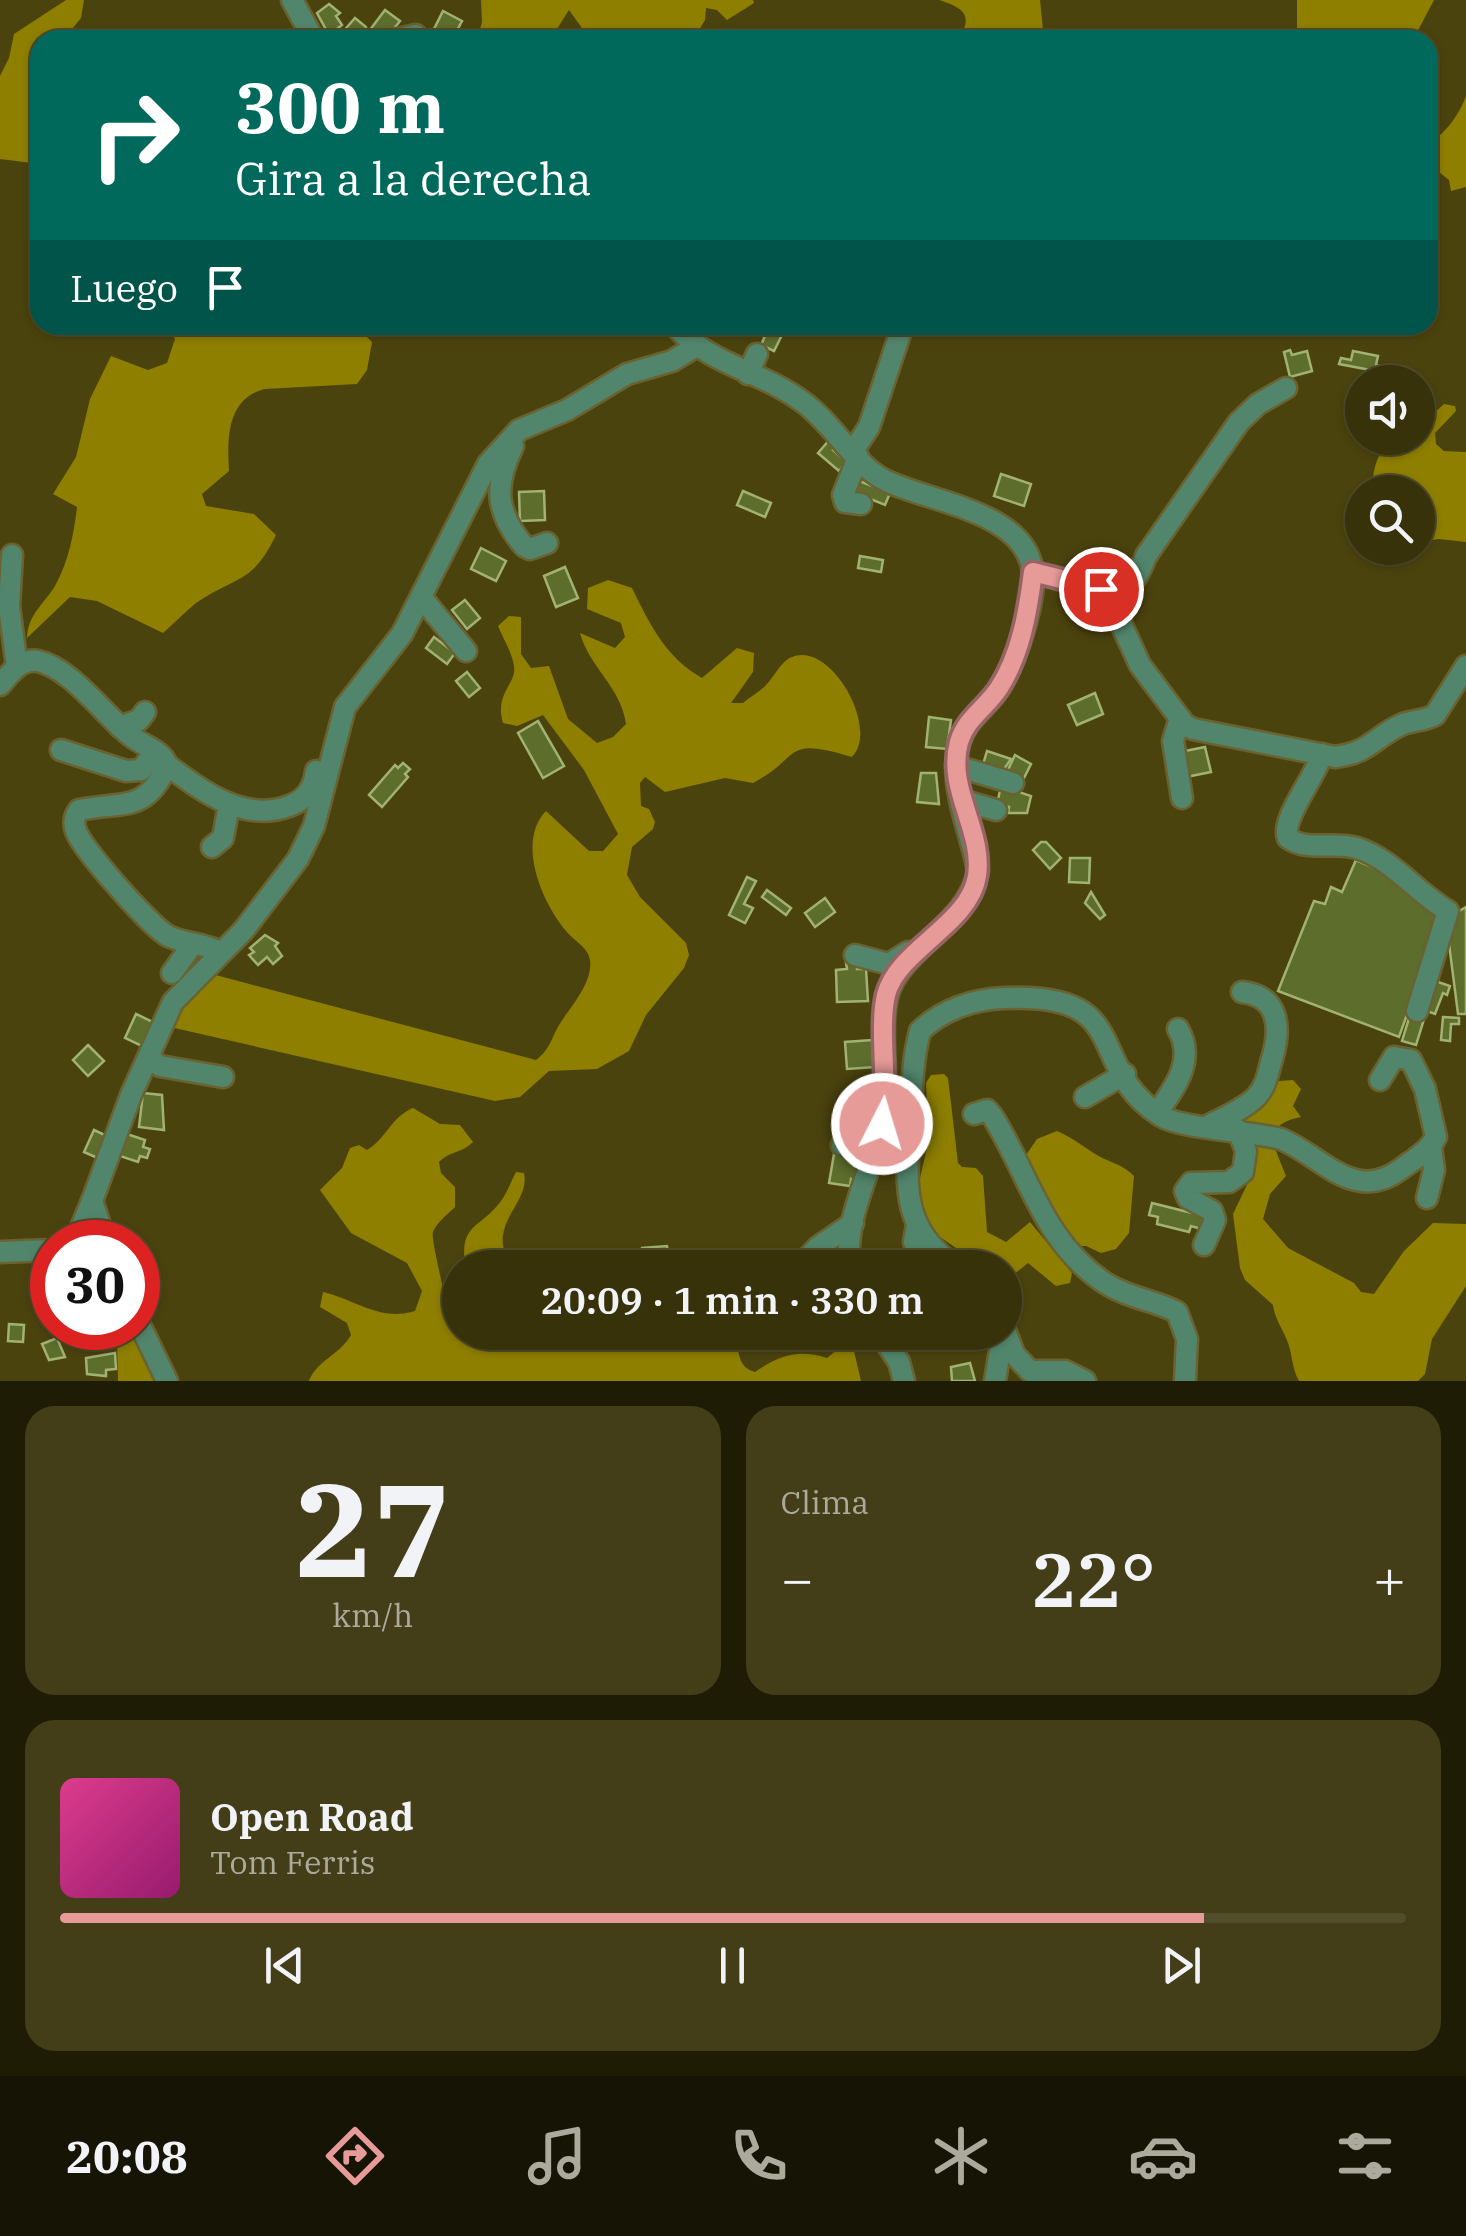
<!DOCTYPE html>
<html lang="es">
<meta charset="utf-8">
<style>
:root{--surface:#38320a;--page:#433e18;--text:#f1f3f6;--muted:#abaa9c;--line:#524d2b;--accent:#e69b98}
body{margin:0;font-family:"IBM Plex Serif",serif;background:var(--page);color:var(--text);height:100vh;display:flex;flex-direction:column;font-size:38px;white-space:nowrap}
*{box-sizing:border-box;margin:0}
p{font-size:32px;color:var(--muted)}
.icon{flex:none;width:55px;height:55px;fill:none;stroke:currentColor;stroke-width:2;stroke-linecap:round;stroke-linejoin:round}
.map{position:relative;height:1381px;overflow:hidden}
.panel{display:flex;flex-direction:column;gap:25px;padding:25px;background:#1f1c06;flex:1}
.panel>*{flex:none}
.hud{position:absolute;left:30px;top:30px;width:1408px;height:305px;border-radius:30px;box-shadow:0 2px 8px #0004,0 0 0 2px var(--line);background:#00695c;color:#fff;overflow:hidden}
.tools{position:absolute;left:1345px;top:365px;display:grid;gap:20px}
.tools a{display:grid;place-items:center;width:90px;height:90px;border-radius:50%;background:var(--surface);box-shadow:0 2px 8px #0004,0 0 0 2px var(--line);font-size:50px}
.speed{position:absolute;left:30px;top:1220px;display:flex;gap:20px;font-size:50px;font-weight:700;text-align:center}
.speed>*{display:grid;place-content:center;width:130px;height:130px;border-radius:50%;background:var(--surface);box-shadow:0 2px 8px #0004,0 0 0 2px var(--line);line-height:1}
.speed .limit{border:15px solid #d22;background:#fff;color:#111}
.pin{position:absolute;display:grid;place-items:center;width:85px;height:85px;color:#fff;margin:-42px;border:5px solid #fff;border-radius:50%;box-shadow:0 2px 10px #0007}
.me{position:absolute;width:110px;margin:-55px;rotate:5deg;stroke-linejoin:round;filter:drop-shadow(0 0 8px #0008)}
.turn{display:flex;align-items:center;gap:35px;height:210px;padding:0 40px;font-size:45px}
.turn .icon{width:130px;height:130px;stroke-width:2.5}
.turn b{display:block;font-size:70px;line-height:85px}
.then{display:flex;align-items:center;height:95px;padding:0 40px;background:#0003;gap:20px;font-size:38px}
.big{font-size:75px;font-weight:600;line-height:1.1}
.panel .card{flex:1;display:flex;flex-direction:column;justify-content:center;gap:15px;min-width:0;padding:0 35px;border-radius:30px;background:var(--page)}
.panel .dial{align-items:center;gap:0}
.dial b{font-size:130px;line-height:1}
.song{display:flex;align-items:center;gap:30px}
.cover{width:120px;height:120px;border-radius:15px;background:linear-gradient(135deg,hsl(330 70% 55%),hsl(320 70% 35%))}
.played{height:10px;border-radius:5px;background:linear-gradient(90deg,var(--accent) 85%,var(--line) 85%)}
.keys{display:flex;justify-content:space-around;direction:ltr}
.heat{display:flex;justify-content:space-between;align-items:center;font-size:55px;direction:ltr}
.panel .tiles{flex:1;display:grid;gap:25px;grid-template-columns:1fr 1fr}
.card:last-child{grid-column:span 2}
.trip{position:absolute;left:442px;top:1250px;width:580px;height:100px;border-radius:50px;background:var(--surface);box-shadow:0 2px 8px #0004,0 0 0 2px var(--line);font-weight:600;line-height:100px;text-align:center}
.tabs{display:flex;height:160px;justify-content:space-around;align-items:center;background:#161404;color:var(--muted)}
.tabs .icon{width:70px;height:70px}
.tabs .current{color:var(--accent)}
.tabs b{font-size:45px;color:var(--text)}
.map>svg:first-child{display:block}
.forest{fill:#8e7f00}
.building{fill:#5d6d2b;stroke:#a1b272;stroke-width:2.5}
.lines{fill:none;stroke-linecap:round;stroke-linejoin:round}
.minor-casing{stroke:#696231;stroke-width:25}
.minor{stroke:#52866c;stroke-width:20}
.route-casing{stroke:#966563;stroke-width:25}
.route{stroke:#e69b98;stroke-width:18}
</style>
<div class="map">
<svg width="1466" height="1381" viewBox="0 0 1466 1381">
<rect width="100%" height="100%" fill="#4b430e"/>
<!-- forest -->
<g class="forest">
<polygon points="66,0 84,0 81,18 63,40 40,40 40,164 0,159 0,76 9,58 14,34"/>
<polygon points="481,0 753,0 754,3 727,20 717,10 706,8 705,20 693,40 595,40 587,35 569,10 550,40 477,40 482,22"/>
<path d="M939 0H1040L1043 30 1056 40H958C974 15 964 8 939 0Z"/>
<polygon points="1297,0 1434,0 1413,40 1297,40"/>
<path d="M1466 96V187L1451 191 1449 180 1439 172 1428 177V143C1445 135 1459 115 1466 96Z"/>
<path d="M168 325 347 328 362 332 372 342 367 370 357 384 265 389C227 398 227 438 229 471L202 494 206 506 254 514 276 535C253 583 237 576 199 601 186 610 175 623 163 633L97 601 70 597 27 638C28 613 45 604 56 584 69 560 74 533 77 507L53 494 76 457 90 399 111 356 148 370 167 363 175 339Z"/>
<path d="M1444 404 1455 406 1456 411 1435 433 1436 444 1444 451 1466 452V542L1439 539 1419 542 1418 492H1371C1375 459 1378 438 1418 438V428Z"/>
<path d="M608 580 632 588C649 623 666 658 702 678L737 648 754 653 753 672 731 703H743C750 697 761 691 767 684 778 672 783 655 802 655 838 655 878 730 852 757 781 736 804 756 753 783L725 778 665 792 645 777 640 783 641 806 649 809 655 822 653 829 632 847 627 875 640 897 686 943 689 955 684 968 646 1015 629 1051 597 1069 549 1071 520 1097 495 1101 170 1027 174 1012 208 973 536 1060C551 1049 551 1037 561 1022 572 1005 593 982 590 960 588 947 574 941 566 931 542 902 516 842 546 811L589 851H603L618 834 584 770 543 715 517 726 503 723C494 693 517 684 514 666 512 653 503 638 498 626L509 616 521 617V654L531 668 549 666 568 719 597 743 613 737 626 724C621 687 589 667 580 633L615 648 625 637 621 623 587 609 588 588Z"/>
<polygon points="944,1074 948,1078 958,1163 962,1167 976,1168 983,1176 987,1232 1006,1242 1030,1222 1072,1273 1070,1283 1056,1286 1028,1263 1008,1279 1005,1268 995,1267 983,1258 969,1257 930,1230 917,1191 929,1139 926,1083 931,1075"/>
<path d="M1293 1080 1301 1089 1293 1106 1301 1117C1260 1125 1275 1147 1286 1176L1270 1194 1263 1219 1288 1248 1354 1283 1361 1292 1374 1294 1404 1251 1433 1223 1466 1224V1286L1432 1339 1425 1374 1418 1381H1299C1291 1367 1293 1353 1286 1338 1281 1326 1275 1319 1273 1305L1245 1280 1240 1268 1233 1214 1256 1166 1245 1122 1233 1118 1227 1107 1235 1097 1264 1093 1279 1081Z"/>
<path d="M413 1108 440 1124 460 1125 473 1142C463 1153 449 1151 439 1162L441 1173 455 1187V1207C448 1214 437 1222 433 1232 430 1237 448 1307 450 1321L460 1326V1332L732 1333C742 1348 734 1366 755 1372 780 1355 798 1349 827 1358L843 1345 853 1347 861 1381H309C317 1360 340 1355 351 1335L347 1323 320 1307 323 1292C354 1299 380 1322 415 1311L422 1291 407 1263 351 1233 320 1190 342 1168 350 1148 359 1145 367 1150C386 1139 391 1117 413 1108Z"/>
<path d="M1057 1131C1071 1137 1080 1144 1092 1152 1106 1162 1122 1163 1134 1176L1129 1233 1116 1249 1101 1253 1086 1246H1070L1024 1158 1037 1139Z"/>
<path d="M516 1172 524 1173C529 1196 506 1212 503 1235 501 1245 506 1257 509 1267H465C460 1222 478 1231 501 1201 507 1193 511 1181 516 1172Z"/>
<polygon points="89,1328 133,1328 160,1381 118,1381 117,1342 91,1341"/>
</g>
<!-- building -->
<g class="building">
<polygon points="329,4 340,13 336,16 342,25 329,35 317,13"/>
<polygon points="385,10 400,21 385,40 363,39"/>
<polygon points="443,11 462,21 452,40 433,31"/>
<polygon points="355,18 366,27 365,36 361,40 341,40 340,35"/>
<polygon points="760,325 787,325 774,351 761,345 768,329"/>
<polygon points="1290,350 1292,355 1307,351 1312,371 1290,377 1284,352"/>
<polygon points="1353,351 1378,356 1376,365 1387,367 1386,373 1339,364 1341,358 1351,360"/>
<polygon points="831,438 838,444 833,450 846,462 839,471 818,453"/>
<polygon points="1001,474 1031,484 1024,506 994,496"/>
<polygon points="857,480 890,493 885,505 853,492"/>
<polygon points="544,491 545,520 520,521 519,492"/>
<polygon points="743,491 771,503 765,517 737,505"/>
<polygon points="481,548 506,561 496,581 471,569"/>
<polygon points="860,556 883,560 881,572 858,568"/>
<polygon points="565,567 578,598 556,607 544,576"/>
<polygon points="465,600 480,618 467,629 452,610"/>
<polygon points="434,637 455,653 447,664 426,648"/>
<polygon points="467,672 480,688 469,697 456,681"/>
<polygon points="1095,693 1103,714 1077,725 1068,705"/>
<polygon points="929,717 951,720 947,749 926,747"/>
<polygon points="538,721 564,766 543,778 518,733"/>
<polygon points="1205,747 1211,772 1186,777 1180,752"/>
<polygon points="987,751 1011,759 1000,775 982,768"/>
<polygon points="1015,755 1031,764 1021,784 1005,776"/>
<polygon points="403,763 410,769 405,774 408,777 382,807 369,795 395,765 398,768"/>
<polygon points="921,773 936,773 939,804 917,802"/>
<polygon points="1001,786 1031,796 1027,813 1008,813 1009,807 997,804"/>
<polygon points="1041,842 1046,842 1061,858 1050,869 1033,850"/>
<polygon points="1070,858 1090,858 1089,883 1069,882"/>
<polygon points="1356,860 1388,874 1421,905 1443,913 1399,1037 1278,991 1314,901 1325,904 1331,887 1342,892"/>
<polygon points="747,877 756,881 744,904 753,908 745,923 729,915"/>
<polygon points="767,890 791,908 786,915 762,897"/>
<polygon points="1091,892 1105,915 1100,919 1085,903"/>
<polygon points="825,898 835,912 815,927 805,913"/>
<polygon points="1466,907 1466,1014 1458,1014 1448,936 1456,913"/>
<polygon points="265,935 278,943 275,946 282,956 273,964 267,957 258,965 249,955 254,952 250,948"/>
<polygon points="846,963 857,963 857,969 866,969 868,1001 837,1002 836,970 847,969"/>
<polygon points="1435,981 1450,986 1447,995 1443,993 1435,1014 1424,1010"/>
<polygon points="136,1014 155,1023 144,1047 125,1038"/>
<polygon points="1410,1015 1424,1019 1416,1045 1402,1041"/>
<polygon points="1443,1017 1459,1018 1459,1024 1451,1024 1450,1041 1441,1040"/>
<polygon points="872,1040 875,1067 847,1069 845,1042"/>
<polygon points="88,1045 104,1061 88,1076 73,1060"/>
<polygon points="143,1093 162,1095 164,1130 139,1127"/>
<polygon points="94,1130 109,1137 100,1159 84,1152"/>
<polygon points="124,1133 145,1140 143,1147 150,1149 147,1158 140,1156 138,1162 117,1155"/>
<polygon points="834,1154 855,1157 854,1166 859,1167 857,1181 851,1179 850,1186 829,1183"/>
<polygon points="1152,1203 1204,1216 1201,1229 1191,1226 1189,1232 1157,1224 1158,1217 1149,1215"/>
<polygon points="667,1246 668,1257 662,1265 640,1267 642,1248"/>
<polygon points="52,1272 52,1303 37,1304 36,1273"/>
<polygon points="9,1324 24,1325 23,1342 8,1341"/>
<polygon points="57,1338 65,1357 49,1360 42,1344"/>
<polygon points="115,1353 116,1369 106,1370 106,1376 87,1374 86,1358"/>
<polygon points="970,1363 975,1381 952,1381 951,1367"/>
</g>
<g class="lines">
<!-- minor casing -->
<g class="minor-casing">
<g id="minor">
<polyline points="292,0 314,40"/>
<polyline points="394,40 416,35"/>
<path d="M674 325C713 367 760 370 803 402 832 423 850 458 879 477 920 502 1028 508 1033 574 1035 603 1015 665 998 690 985 709 965 720 959 744 948 785 971 831 978 871 969 919 917 941 894 980 875 1011 889 1072 885 1110 878 1163 842 1213 850 1268"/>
<polyline points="748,374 757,354"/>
<path d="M513 446C494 485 495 512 524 546L530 549 547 543"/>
<polyline points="853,451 869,427 903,325"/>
<polyline points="858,457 843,495 845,502 861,504"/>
<polyline points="12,555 9,606 17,667"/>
<path d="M1033 572 1107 593 1140 665 1185 725 1193 729 1335 757C1370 753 1375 736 1403 724 1414 720 1424 721 1435 715L1466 666"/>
<path d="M1107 593C1130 594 1139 575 1146 556L1239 422 1258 404 1286 388"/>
<polyline points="421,597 466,651"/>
<path d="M0 685C11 673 20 658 38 661 71 668 105 716 131 736 143 746 162 750 167 765 146 814 121 801 79 810 74 817 73 823 76 831 82 849 152 928 168 936 185 944 204 943 220 952"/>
<polyline points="1180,718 1173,741 1182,798"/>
<polyline points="120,727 139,720 145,712"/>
<polyline points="61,750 126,771 141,770 155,752"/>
<path d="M1322 754C1315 778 1280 820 1288 838 1307 852 1334 841 1357 848 1392 859 1417 893 1448 911L1417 1011"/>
<path d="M167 765C202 791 244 823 289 806 306 800 314 788 316 771"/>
<polyline points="956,766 1013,783"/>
<polyline points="961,800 996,810"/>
<polyline points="212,847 223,838 229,805"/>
<polyline points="855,955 889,964 908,952"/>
<polyline points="172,973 193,944"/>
<polyline points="148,1058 160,1066 223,1077"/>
<polyline points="1085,1097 1125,1074"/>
<path d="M1157 1113C1175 1087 1196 1060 1178 1029"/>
<path d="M974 1114 987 1110 993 1117C1029 1175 1044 1243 1105 1283 1128 1298 1154 1300 1177 1312L1187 1339 1185 1381"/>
<path d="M1209 1125C1224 1118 1246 1108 1257 1096 1267 1085 1268 1072 1272 1059 1281 1029 1280 996 1242 992"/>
<polyline points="842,1145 876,1145"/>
<polyline points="1427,1198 1434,1170 1431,1146"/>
<polyline points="917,1225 914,1242 925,1268"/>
<polyline points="75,1242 92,1201"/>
<polyline points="106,1242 92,1201 131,1095 173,1002 243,931 298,859 314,826 345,707 402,634 488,464 519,430 567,410 627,374 672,361 695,347"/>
<polyline points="1204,1245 1215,1220 1212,1211 1188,1198 1185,1191 1191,1183 1229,1182 1243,1172 1246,1151 1238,1130"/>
<polyline points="0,1252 52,1250"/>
<polyline points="798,1268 818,1247 853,1223"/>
<path d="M958 1268C903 1232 905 1189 910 1131 912 1096 911 1066 920 1031 942 1010 973 999 1004 998 1137 992 1083 1066 1161 1116 1182 1129 1251 1131 1281 1139 1322 1156 1354 1204 1401 1169 1413 1160 1429 1151 1436 1137L1425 1089 1411 1060 1394 1057 1380 1080"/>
<polyline points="138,1321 167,1381"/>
<polyline points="1005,1330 1014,1354 1030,1371 1065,1371 1085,1381"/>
<polyline points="879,1332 899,1362 904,1381"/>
<polyline points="945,1339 951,1332"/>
<polyline points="995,1381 1003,1332"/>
</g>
</g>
<!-- minor -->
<use href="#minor" class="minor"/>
</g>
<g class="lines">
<!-- route casing -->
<g class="route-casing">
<path id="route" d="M882 1124C889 1083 878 1031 886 995 897 950 970 924 977 876 984 831 946 789 959 742 966 718 987 707 999 688 1021 654 1028 611 1033 572L1101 589"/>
</g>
<!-- route -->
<use href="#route" class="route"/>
</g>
</svg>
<div class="tools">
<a><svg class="icon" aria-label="sound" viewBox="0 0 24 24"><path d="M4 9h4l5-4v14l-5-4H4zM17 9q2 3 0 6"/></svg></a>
<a><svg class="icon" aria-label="search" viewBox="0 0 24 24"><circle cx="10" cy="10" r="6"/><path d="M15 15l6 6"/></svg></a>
</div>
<div class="speed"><div class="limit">30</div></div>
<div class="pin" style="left:1101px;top:589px;background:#d93025"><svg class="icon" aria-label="arrive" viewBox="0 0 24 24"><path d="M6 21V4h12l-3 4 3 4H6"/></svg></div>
<svg class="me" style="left:882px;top:1124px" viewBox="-20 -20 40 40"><circle r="17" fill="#e69b98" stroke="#fff" stroke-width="3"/><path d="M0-11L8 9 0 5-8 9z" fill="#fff"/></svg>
<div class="trip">20:09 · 1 min · 330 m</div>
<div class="hud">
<div class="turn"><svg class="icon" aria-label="right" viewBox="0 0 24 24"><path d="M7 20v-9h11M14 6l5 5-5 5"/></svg><div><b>300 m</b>Gira a la derecha</div></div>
<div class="then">Luego<svg class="icon" aria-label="arrive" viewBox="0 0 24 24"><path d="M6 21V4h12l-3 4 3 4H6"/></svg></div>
</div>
</div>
<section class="panel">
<div class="tiles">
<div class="card dial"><b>27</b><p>km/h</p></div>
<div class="card"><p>Clima</p>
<div class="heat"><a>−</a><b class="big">22°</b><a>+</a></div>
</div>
<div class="card">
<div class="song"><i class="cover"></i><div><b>Open Road</b><p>Tom Ferris</p></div></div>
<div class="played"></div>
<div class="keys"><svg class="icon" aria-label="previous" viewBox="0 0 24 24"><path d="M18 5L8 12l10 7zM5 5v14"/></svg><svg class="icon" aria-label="pause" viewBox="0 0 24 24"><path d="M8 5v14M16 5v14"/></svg><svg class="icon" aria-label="next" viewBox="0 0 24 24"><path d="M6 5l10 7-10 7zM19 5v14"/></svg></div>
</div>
</div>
</section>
<nav class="tabs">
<b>20:08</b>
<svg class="icon current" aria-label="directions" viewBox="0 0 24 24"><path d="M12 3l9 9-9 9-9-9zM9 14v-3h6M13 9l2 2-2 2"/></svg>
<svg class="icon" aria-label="music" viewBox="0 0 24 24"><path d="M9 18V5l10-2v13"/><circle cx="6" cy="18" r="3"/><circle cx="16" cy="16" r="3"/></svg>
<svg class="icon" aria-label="phone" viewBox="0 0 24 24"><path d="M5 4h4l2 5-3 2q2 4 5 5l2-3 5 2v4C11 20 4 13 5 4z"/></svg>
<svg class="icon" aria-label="climate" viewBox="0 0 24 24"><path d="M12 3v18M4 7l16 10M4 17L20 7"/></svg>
<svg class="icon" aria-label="car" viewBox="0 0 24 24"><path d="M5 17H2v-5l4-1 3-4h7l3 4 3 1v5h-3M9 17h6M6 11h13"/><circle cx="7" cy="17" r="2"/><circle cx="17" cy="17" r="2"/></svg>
<svg class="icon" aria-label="filters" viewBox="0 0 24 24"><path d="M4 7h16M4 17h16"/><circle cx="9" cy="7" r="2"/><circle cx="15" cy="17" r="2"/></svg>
</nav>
